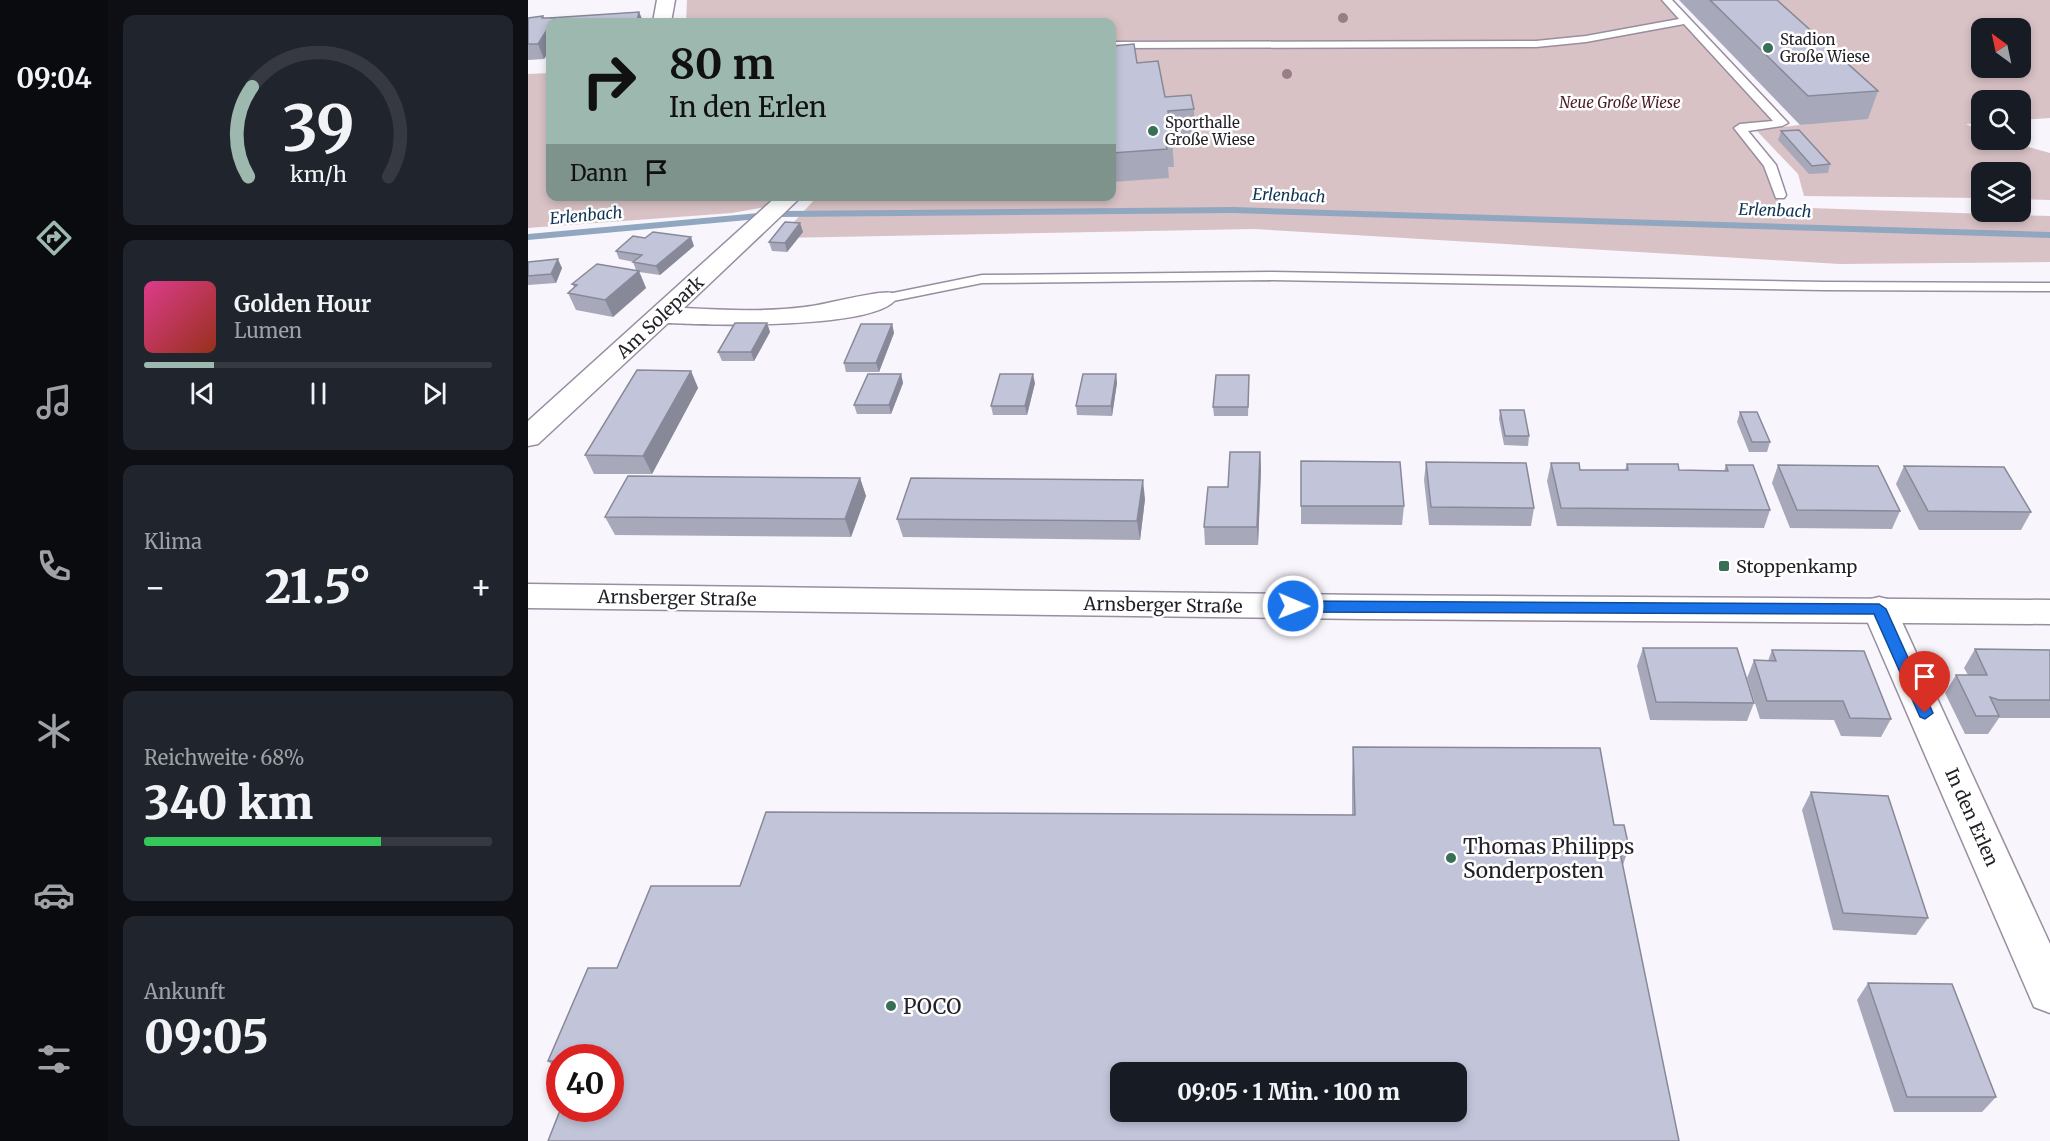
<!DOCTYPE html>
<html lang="de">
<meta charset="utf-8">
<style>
:root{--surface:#171b24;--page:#20242c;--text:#f1f3f6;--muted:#9ea1a6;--line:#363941;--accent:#9db8ae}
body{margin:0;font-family:Merriweather,serif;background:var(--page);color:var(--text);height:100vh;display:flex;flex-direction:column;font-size:22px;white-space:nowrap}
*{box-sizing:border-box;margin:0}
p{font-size:20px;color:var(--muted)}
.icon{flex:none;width:33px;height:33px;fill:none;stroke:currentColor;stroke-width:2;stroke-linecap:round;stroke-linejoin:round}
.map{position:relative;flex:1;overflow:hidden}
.drawer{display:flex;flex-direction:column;gap:15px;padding:15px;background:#0d0f14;width:420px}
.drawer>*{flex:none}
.top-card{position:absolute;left:18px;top:18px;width:570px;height:183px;border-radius:12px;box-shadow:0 3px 9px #0003;background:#9db8ae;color:#111;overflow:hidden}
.needle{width:39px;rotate:327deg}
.tools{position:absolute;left:1443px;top:18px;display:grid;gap:12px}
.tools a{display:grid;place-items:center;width:60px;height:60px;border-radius:12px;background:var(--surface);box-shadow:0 3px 9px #0003;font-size:30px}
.speed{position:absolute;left:18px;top:1044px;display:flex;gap:12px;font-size:30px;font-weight:700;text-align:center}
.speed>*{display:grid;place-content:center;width:78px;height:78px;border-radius:50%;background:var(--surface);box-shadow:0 3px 9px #0003;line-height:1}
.speed .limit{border:9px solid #d22;background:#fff;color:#111}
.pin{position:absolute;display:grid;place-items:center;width:51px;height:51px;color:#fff;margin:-62px -26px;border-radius:50% 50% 50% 0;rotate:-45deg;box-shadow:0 0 6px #0007}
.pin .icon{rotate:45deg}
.me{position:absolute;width:66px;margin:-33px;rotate:91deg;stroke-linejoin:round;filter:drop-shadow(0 0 4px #0008)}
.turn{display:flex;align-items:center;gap:21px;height:126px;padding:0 24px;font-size:27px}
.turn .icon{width:78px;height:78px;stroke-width:2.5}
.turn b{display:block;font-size:42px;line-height:51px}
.then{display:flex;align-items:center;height:57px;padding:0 24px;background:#0003;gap:12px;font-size:22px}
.big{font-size:45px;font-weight:800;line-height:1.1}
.drawer .tile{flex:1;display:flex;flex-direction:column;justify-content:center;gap:9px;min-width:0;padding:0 21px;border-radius:12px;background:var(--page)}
.drawer .dial{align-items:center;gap:0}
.dial svg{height:156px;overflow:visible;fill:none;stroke:var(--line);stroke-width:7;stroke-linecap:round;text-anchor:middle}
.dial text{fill:var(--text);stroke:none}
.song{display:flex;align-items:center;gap:18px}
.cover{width:72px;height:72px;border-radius:9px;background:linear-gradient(135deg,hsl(330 70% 55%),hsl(10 70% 35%))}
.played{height:6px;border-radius:3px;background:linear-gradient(90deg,var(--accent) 20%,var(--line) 20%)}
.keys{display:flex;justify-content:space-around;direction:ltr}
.heat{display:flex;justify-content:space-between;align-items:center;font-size:33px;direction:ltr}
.charge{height:9px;border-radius:4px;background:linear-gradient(90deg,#34c759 68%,var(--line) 0)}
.trip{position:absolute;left:582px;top:1062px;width:357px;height:60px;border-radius:12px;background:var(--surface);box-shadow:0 3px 9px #0003;font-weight:800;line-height:60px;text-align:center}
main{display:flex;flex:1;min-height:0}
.menu{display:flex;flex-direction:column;width:108px;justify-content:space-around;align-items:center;background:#090b0e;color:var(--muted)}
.menu .icon{width:42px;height:42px}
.menu .on{color:var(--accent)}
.menu b{font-size:27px;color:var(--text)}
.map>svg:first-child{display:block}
.green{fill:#d9c2c5;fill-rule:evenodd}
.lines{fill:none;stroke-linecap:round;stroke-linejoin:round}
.stream{fill:#91a7bf;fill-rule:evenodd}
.service-casing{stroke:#988ea0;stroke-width:3}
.minor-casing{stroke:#988ea0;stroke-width:3}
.tertiary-casing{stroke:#988ea0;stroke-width:3}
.service{fill:#fff;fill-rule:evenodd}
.minor{fill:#fff;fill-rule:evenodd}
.tertiary{fill:#fff;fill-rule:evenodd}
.tree{fill:#997d87}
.wall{fill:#a7a9bb}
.shaded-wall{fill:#888998}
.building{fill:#c2c4d9;stroke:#888998;stroke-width:1.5;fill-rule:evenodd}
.route{fill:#1a73e8;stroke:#114b97;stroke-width:1.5}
.poi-dot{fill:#376f57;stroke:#fff;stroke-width:2}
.labels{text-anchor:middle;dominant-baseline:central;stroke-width:5;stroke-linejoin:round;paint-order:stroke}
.far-poi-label{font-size:15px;fill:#231f26;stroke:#fff;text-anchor:start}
.far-park-label{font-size:15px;font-style:italic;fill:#4b1b26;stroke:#fff}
.far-water-label{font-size:16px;font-style:italic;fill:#103355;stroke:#fff}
.street-label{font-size:18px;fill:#231f26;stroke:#fff}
.poi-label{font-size:18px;fill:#231f26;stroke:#fff;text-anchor:start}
.near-poi-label{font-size:21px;fill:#231f26;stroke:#fff;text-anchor:start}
</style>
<main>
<nav class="menu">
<b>09:04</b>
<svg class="icon on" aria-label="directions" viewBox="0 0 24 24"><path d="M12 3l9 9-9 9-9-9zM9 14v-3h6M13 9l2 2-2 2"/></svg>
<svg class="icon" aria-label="music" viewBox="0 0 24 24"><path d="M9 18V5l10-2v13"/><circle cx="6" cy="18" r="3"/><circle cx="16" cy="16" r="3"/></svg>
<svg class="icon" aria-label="phone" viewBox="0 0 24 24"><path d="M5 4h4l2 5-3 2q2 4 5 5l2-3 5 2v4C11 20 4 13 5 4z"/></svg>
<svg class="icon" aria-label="climate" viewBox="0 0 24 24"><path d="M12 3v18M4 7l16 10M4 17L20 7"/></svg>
<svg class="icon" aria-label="car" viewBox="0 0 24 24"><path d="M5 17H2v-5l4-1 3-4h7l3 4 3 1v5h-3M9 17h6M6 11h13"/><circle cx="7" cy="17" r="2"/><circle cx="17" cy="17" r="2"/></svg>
<svg class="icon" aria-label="filters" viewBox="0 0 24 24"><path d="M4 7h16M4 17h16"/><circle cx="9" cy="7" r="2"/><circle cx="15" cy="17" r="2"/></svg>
</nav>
<section class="drawer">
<div class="tile dial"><svg viewBox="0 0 100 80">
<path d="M14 69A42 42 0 1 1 86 69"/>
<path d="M14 69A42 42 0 0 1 16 23" stroke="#9db8ae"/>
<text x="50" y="56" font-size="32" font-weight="700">39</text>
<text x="50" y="72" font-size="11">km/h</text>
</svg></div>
<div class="tile">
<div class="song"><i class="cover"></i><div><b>Golden Hour</b><p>Lumen</p></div></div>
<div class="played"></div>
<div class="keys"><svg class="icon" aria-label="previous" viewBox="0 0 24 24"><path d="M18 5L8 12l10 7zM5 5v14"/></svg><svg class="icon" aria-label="pause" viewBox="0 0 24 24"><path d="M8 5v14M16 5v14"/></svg><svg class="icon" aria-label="next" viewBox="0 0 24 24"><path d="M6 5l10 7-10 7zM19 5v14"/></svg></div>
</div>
<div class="tile"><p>Klima</p>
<div class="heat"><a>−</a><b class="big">21.5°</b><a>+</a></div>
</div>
<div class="tile"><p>Reichweite · 68%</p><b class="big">340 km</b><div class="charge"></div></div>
<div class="tile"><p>Ankunft</p><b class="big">09:05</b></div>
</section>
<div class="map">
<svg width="1522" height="1141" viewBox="0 0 1522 1141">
<rect width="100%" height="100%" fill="#f9f5fd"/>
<!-- green -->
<g class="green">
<polygon points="159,0 1136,0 1249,122 1207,127 1240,166 1252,207 1522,216 1522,262 1312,264 726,229 251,238 288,198 204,213 0,228 0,74 22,73 22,196 584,196 584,22 158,22"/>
<path d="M1158 0H1522V118L1493 120 1492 100H1454L1453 123 1438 124 1453 131 1454 140H1475L1522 153V200L1493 199 1492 172H1454L1453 198 1276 196 1270 174 1228 130 1280 124ZM1454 28H1492V68H1454Z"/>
</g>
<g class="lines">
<!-- stream -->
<polygon class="stream" points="705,207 1522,232 1522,238 705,213 253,217 0,240 0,234 253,211"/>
<!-- service casing -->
<g class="service-casing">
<g id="service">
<polygon points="1134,0 1144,0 1260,123 1254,126 1220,131 1248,165 1258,195 1256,198 1248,198 1236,166 1206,128 1212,124 1245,121 1156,24 1058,42 1008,47 584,48 584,42 1008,41 1058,36 1151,19"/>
<polygon points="744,272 1296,282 1522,283 1522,291 1296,290 744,280 454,283 355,303 348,299 355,295 454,275"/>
</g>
</g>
<!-- minor casing -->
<g class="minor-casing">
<g id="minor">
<polygon points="129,0 147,0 143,22 125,22"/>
<path d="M249 196H274L156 308C196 310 237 312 277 307 298 305 349 290 364 293L368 299C346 330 179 325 140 323L10 444 0 446V421Z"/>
<polygon points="1351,597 1363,600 1368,609 1522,944 1522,1013 1506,1007 1334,609 1339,600"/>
</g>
</g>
<!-- tertiary casing -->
<g class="tertiary-casing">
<polygon id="tertiary" points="0,584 836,595 1522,600 1522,624 836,619 0,608"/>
</g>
<!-- service -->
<use href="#service" class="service"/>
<!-- minor -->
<use href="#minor" class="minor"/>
<!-- tertiary -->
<use href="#tertiary" class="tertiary"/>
</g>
<!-- trees -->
<g class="tree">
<circle cx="815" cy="18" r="5"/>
<circle cx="759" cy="74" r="5"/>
</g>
<!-- wall -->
<g class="wall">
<polygon points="1151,0 1249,0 1350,91 1340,119 1272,125"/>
<polygon points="111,12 114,19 113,22 22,22 22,50 16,59 0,60 0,18 16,18"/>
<polygon points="584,46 609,63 637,97 666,109 667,138 644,139 646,167 640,167 641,178 584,182"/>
<polygon points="1253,131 1302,164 1300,173 1281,174 1250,140"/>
<polygon points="272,223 275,232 259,252 244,251 241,242"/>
<polygon points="166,246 132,275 111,272 118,288 85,317 48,310 40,293 46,287 44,284 108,270 105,262 106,262 91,259 88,251"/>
<polygon points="0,262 34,268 28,283 0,285"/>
<polygon points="239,323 242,332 226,361 194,361 190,352"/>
<polygon points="364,324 366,333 351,372 318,372 316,363"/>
<polygon points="163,371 170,388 124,474 66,474 57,455"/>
<polygon points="373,374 375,383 363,414 329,414 326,405"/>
<polygon points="588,374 589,383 584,416 549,415 548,406"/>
<polygon points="507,383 499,415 465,415 463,406"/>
<polygon points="721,384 720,416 686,416 685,407"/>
<polygon points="972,410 1001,436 1000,446 976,445 971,419"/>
<polygon points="1212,412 1242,442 1239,452 1221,452 1209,422"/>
<polygon points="732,452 733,470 730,545 677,545 676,527 700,487"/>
<polygon points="773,461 876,506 874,525 773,524"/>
<polygon points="898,462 1006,508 1003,526 901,525 896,480"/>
<polygon points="1023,463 1052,470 1097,470 1099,464 1151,470 1196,471 1198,465 1242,510 1236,528 1029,526 1019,481"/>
<polygon points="1250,465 1372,511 1364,529 1262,528 1244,483"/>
<polygon points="1376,466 1503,512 1493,530 1391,530 1368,484"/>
<polygon points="332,478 338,496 323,537 87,535 77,517"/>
<polygon points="617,499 612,540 375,537 369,519"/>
<polygon points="1115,648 1226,703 1219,721 1122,720 1109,666"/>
<polygon points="1447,649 1522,650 1522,718 1471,718 1460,734 1437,734 1417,693 1428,675 1440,675 1436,668"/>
<polygon points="1244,650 1363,719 1353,737 1313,736 1306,720 1232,719 1219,678 1226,660 1240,661"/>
<polygon points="825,747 1086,825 1101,847 1095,865 82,1058 32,1058 32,1074 20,1061 89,968 212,886 824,815 824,779"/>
<polygon points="1283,792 1400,918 1388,935 1305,930 1274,810"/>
<polygon points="1340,983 1468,1097 1454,1112 1366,1112 1329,1000"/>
</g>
<!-- shaded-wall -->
<g class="shaded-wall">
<polygon points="111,12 114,19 113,22 109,22 109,21"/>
<polygon points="15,16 20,28 22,25 22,50 16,59 10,44"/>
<polygon points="272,223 275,232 259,252 257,243"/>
<polygon points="163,237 166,246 132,275 128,266"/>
<polygon points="30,259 34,268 28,283 23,274"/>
<polygon points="111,271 118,288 85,317 77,300"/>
<polygon points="239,323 242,332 226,361 223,352"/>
<polygon points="364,324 366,333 351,372 348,363"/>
<polygon points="163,371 170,388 124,474 115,456"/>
<polygon points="373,374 375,383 363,414 361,405"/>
<polygon points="505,374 507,383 499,415 497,406"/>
<polygon points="588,374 589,383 584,416 583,406"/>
<polygon points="732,452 733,470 730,545 729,527"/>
<polygon points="332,478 338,496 323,537 317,519"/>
<polygon points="615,480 617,499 612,540 609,521"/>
</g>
<!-- building -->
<g class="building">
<polygon points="1182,0 1249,0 1350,91 1280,96"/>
<polygon points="111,12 109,21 30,22 28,18 21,18"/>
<polygon points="15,16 14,18 28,18 24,22 22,22 22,25 10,44 0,44 0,18"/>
<polygon points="606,44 609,63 630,61 637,97 663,95 666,109 640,111 644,138 637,138 639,149 584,153 584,46"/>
<polygon points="1271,130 1302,164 1284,166 1253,131"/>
<polygon points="257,222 272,223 257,243 241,242"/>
<polygon points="125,232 163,237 128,266 105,262 114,255 88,251 105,236 117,238"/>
<polygon points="30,259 23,274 0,276 0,262"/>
<polygon points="69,264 111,271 77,300 40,293 49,285 44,284"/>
<polygon points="207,323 239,323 223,352 190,352"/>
<polygon points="333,324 364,324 348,363 316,363"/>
<polygon points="109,370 163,371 115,456 57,455"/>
<polygon points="340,374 373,374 361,405 326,405"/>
<polygon points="472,374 505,374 497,406 463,406"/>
<polygon points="555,374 588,374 583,406 548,406"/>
<polygon points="688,375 721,375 720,407 685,407"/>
<polygon points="972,410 996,410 1001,436 977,436"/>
<polygon points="1212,412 1229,412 1242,442 1224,442"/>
<polygon points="702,452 732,452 729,527 676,527 680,487 700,487"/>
<polygon points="773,461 872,462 876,506 773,506"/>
<polygon points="898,462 998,463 1006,508 903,507"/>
<polygon points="1023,463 1051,463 1052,470 1100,470 1099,464 1150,464 1151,470 1200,471 1198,465 1225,465 1242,510 1033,508"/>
<polygon points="1250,465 1350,466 1372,511 1269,510"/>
<polygon points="1376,466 1476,467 1503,512 1400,511"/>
<polygon points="100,476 332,478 317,519 77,517"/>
<polygon points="383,478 615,480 609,521 369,519"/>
<polygon points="1115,648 1209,648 1226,703 1128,702"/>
<polygon points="1447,649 1522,650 1522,700 1471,700 1462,697 1471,716 1448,716 1428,675 1459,675"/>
<polygon points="1244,650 1336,651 1363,719 1322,718 1315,701 1239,701 1226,660 1248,661"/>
<path d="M825 747 1072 748 1086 825H1096L1101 847H1091L1151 1141H20L33 1108H82V1058H32V1061H20L60 968H89L123 886H212L238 812 827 815ZM592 1072H928V1112H592Z"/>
<polygon points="1283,792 1360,796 1400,918 1315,913"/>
<polygon points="1340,983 1424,984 1468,1097 1379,1097"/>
</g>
<!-- route -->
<polygon class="route" points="765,601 1351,604 1358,609 1405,713 1397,719 1392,717 1346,614 765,612 758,606"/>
<!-- markers -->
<g class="poi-dot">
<circle cx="1240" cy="48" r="6"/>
<circle cx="625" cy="131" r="6"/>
<rect x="1190" y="560" width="12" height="12" rx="3"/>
<circle cx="923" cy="858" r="6"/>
<circle cx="363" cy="1006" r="6"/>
</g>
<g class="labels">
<!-- far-poi labels -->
<g class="far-poi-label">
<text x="1252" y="39">Stadion<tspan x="1252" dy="17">Große Wiese</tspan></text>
<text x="637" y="122">Sporthalle<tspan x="637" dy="17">Große Wiese</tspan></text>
</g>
<!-- far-park labels -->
<g class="far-park-label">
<text x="1092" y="102">Neue Große Wiese</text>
</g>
<!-- far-water labels -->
<g class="far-water-label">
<text transform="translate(761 195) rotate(2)">Erlenbach</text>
<text transform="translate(1247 210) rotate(2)">Erlenbach</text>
<text transform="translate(58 215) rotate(-5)">Erlenbach</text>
</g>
<!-- street labels -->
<g class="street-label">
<text transform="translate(132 317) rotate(-43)">Am Solepark</text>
<text transform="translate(149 598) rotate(1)">Arnsberger Straße</text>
<text transform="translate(635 605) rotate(1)">Arnsberger Straße</text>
<text transform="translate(1444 817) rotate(66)">In den Erlen</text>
</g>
<!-- poi labels -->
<g class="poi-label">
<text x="1208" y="566">Stoppenkamp</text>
</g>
<!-- near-poi labels -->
<g class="near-poi-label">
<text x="935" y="846">Thomas Philipps<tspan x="935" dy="24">Sonderposten</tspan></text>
<text x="375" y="1006">POCO</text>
</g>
</g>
</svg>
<div class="tools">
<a><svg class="needle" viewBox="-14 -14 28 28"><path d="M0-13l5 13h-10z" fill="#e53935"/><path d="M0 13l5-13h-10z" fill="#9ea1a6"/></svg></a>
<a><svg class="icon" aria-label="search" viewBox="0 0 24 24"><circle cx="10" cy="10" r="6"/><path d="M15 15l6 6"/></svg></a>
<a><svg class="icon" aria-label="layers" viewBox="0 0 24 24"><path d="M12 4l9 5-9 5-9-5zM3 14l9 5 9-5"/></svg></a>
</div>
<div class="speed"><div class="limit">40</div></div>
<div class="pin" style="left:1397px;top:713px;background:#d93025"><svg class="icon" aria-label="arrive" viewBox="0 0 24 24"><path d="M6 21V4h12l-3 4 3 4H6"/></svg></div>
<svg class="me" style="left:765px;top:606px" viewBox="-20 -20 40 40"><circle r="17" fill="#1a73e8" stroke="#fff" stroke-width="3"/><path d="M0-11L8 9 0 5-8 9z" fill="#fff"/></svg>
<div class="trip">09:05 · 1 Min. · 100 m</div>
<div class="top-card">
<div class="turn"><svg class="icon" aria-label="right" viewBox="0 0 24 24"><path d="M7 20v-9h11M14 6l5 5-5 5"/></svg><div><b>80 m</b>In den Erlen</div></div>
<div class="then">Dann<svg class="icon" aria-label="arrive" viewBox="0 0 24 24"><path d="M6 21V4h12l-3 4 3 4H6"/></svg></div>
</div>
</div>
</main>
